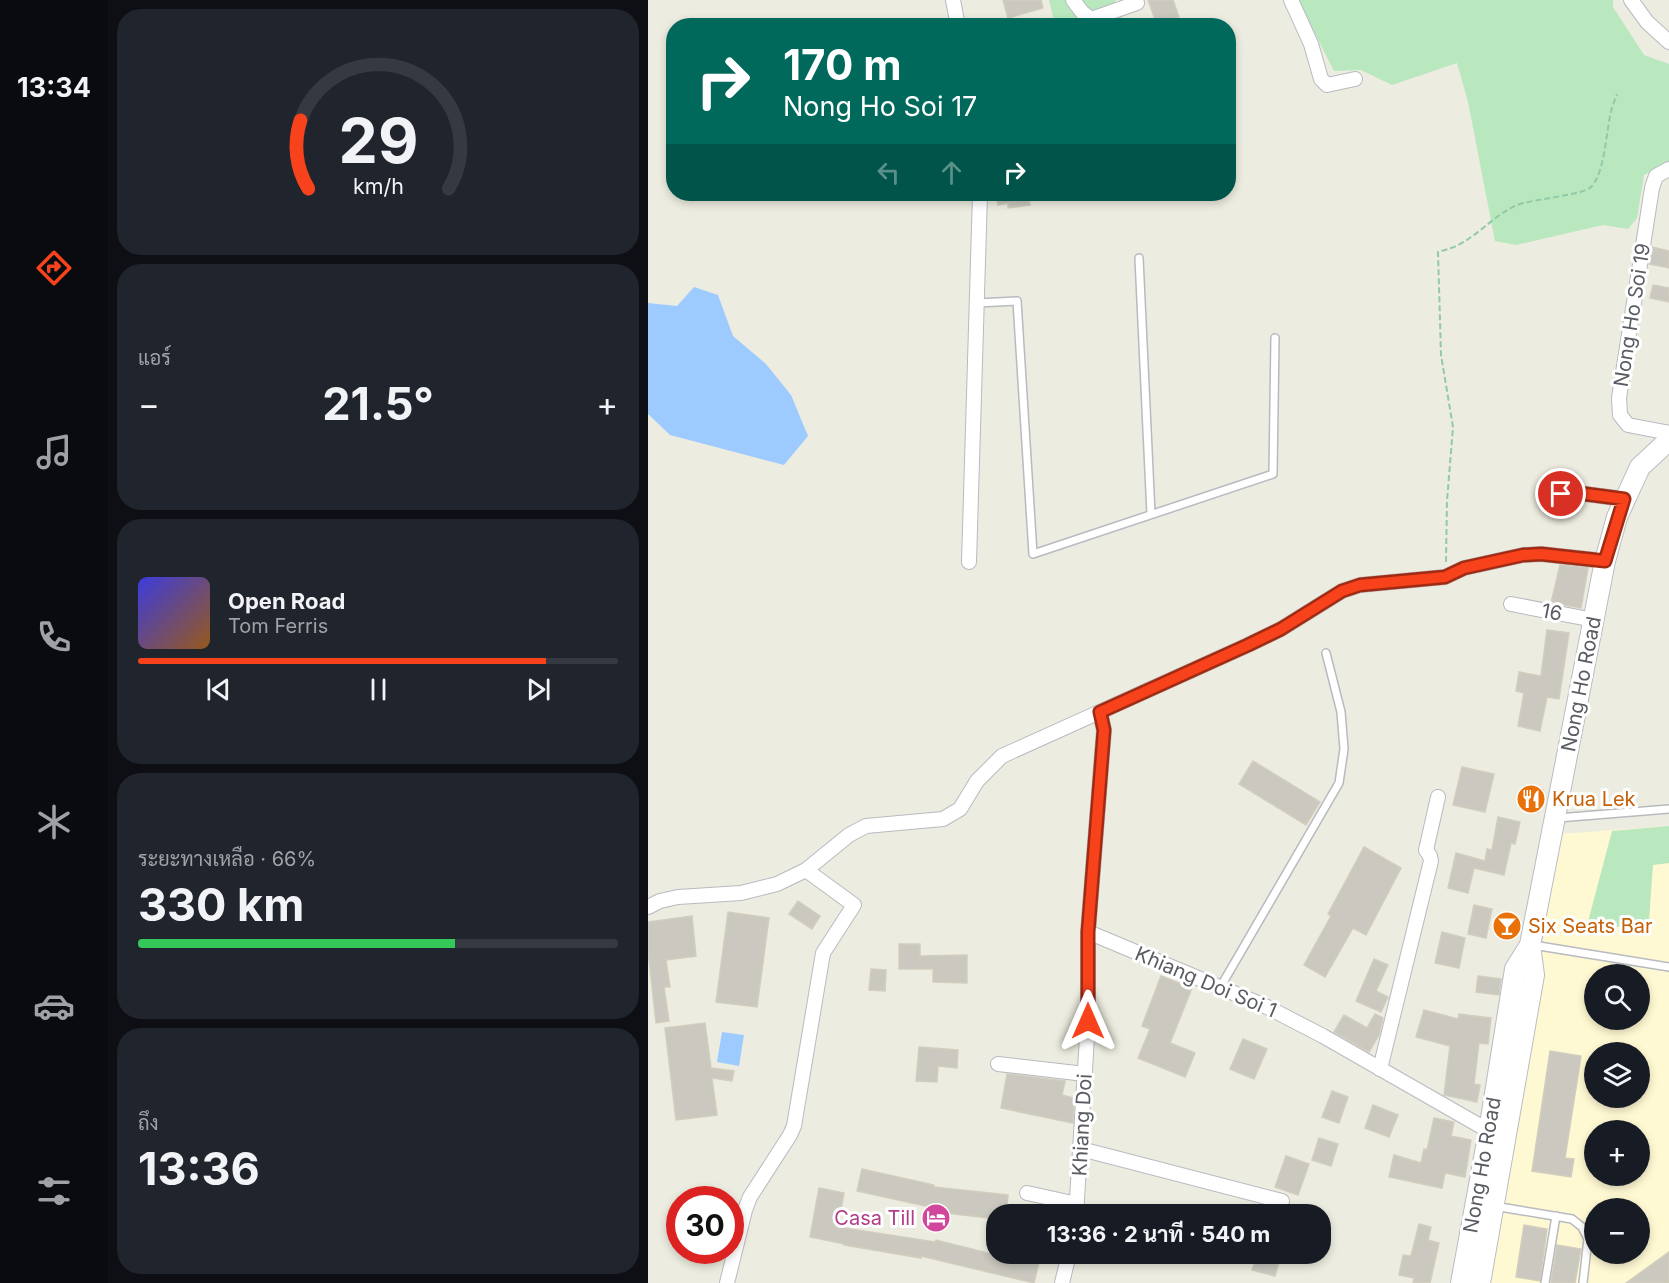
<!DOCTYPE html>
<html lang="th">
<meta charset="utf-8">
<style>
:root{--surface:#171b24;--page:#20242c;--text:#f1f3f6;--muted:#9ea1a6;--line:#363941;--accent:#f8421b}
body{margin:0;font-family:Inter,Sarabun,sans-serif;background:var(--page);color:var(--text);height:100vh;display:flex;flex-direction:column;font-size:22px;white-space:nowrap}
*{box-sizing:border-box;margin:0}
p{font-size:20px;color:var(--muted)}
.icon{flex:none;width:33px;height:33px;fill:none;stroke:currentColor;stroke-width:2;stroke-linecap:round;stroke-linejoin:round}
.map{position:relative;flex:1;overflow:hidden}
.drawer{display:flex;flex-direction:column;gap:9px;padding:9px;background:#0d0f14;width:540px}
.drawer>*{flex:none}
.hud{position:absolute;left:18px;top:18px;width:570px;height:183px;border-radius:24px;box-shadow:0 3px 9px #0003;background:#00695c;color:#fff;overflow:hidden}
.controls{position:absolute;left:936px;top:964px;display:grid;gap:12px}
.controls a{display:grid;place-items:center;width:66px;height:66px;border-radius:50%;background:var(--surface);box-shadow:0 3px 9px #0003;font-size:30px}
.speed{position:absolute;left:18px;top:1186px;display:flex;gap:12px;font-size:30px;font-weight:700;text-align:center}
.speed>*{display:grid;place-content:center;width:78px;height:78px;border-radius:50%;background:var(--surface);box-shadow:0 3px 9px #0003;line-height:1}
.speed .limit{border:9px solid #d22;background:#fff;color:#111}
.pin{position:absolute;display:grid;place-items:center;width:51px;height:51px;color:#fff;margin:-26px;border:3px solid #fff;border-radius:50%;box-shadow:0 2px 6px #0007}
.me{position:absolute;width:66px;margin:-33px;rotate:0deg;stroke-linejoin:round;filter:drop-shadow(0 0 4px #0008)}
.turn{display:flex;align-items:center;gap:21px;height:126px;padding:0 18px;font-size:27px}
.turn .icon{width:78px;height:78px;stroke-width:2.5}
.turn b{display:block;font-size:42px;line-height:51px}
.lanes{display:flex;align-items:center;height:57px;padding:0 18px;background:#0003;justify-content:center;gap:30px;direction:ltr}
.lanes .off{opacity:.35}
.big{font-size:45px;font-weight:700;line-height:1.1}
.drawer .card{flex:1;display:flex;flex-direction:column;justify-content:center;gap:9px;min-width:0;padding:0 21px;border-radius:24px;background:var(--page)}
.drawer .dial{align-items:center;gap:0}
.dial svg{height:156px;overflow:visible;fill:none;stroke:var(--line);stroke-width:7;stroke-linecap:round;text-anchor:middle}
.dial text{fill:var(--text);stroke:none}
.song{display:flex;align-items:center;gap:18px}
.cover{width:72px;height:72px;border-radius:9px;background:linear-gradient(135deg,hsl(240 70% 55%),hsl(30 70% 35%))}
.played{height:6px;border-radius:3px;background:linear-gradient(90deg,var(--accent) 85%,var(--line) 85%)}
.keys{display:flex;justify-content:space-around;direction:ltr}
.heat{display:flex;justify-content:space-between;align-items:center;font-size:33px;direction:ltr}
.charge{height:9px;border-radius:4px;background:linear-gradient(90deg,#34c759 66%,var(--line) 0)}
.trip{position:absolute;left:338px;top:1204px;width:345px;height:60px;border-radius:24px;background:var(--surface);box-shadow:0 3px 9px #0003;font-weight:700;line-height:60px;text-align:center}
main{display:flex;flex:1;min-height:0}
.tab-bar{display:flex;flex-direction:column;width:108px;justify-content:space-around;align-items:center;background:#090b0e;color:var(--muted)}
.tab-bar .icon{width:42px;height:42px}
.tab-bar .current{color:var(--accent)}
.tab-bar b{font-size:27px;color:var(--text)}
.map>svg:first-child{display:block}
.commercial{fill:#fff9d3;fill-rule:evenodd}
.green{fill:#b9e8be}
.water{fill:#9ecbff}
.building{fill:#cac8bf;stroke:#d2cebe;stroke-width:1.5}
.lines{fill:none;stroke-linecap:round;stroke-linejoin:round}
.lane-casing{stroke:#b8bac0;stroke-width:10}
.street-casing{stroke:#b8bac0;stroke-width:16}
.secondary-casing{stroke:#b9bcc3;stroke-width:22}
.path{stroke:#92c9a7;stroke-width:2;stroke-dasharray:6 3;stroke-linecap:butt}
.lane{stroke:#fff;stroke-width:7}
.street{stroke:#fff;stroke-width:14}
.secondary{stroke:#fff;stroke-width:20}
.route-casing{stroke:#a12b12;stroke-width:15}
.route{stroke:#f8421b;stroke-width:10}
.labels{text-anchor:middle;dominant-baseline:central;stroke-width:6;stroke-linejoin:round;paint-order:stroke}
.street-label{font-size:20px;fill:#595c62;stroke:#fff}
.food-label{font-size:20px;fill:#c56008;stroke:#fff;text-anchor:start}
.hotel-label{font-size:20px;fill:#b23c85;stroke:#fff;text-anchor:end}
</style>
<main>
<nav class="tab-bar">
<b>13:34</b>
<svg class="icon current" aria-label="directions" viewBox="0 0 24 24"><path d="M12 3l9 9-9 9-9-9zM9 14v-3h6M13 9l2 2-2 2"/></svg>
<svg class="icon" aria-label="music" viewBox="0 0 24 24"><path d="M9 18V5l10-2v13"/><circle cx="6" cy="18" r="3"/><circle cx="16" cy="16" r="3"/></svg>
<svg class="icon" aria-label="phone" viewBox="0 0 24 24"><path d="M5 4h4l2 5-3 2q2 4 5 5l2-3 5 2v4C11 20 4 13 5 4z"/></svg>
<svg class="icon" aria-label="climate" viewBox="0 0 24 24"><path d="M12 3v18M4 7l16 10M4 17L20 7"/></svg>
<svg class="icon" aria-label="car" viewBox="0 0 24 24"><path d="M5 17H2v-5l4-1 3-4h7l3 4 3 1v5h-3M9 17h6M6 11h13"/><circle cx="7" cy="17" r="2"/><circle cx="17" cy="17" r="2"/></svg>
<svg class="icon" aria-label="filters" viewBox="0 0 24 24"><path d="M4 7h16M4 17h16"/><circle cx="9" cy="7" r="2"/><circle cx="15" cy="17" r="2"/></svg>
</nav>
<section class="drawer">
<div class="card dial"><svg viewBox="0 0 100 80">
<path d="M14 69A42 42 0 1 1 86 69"/>
<path d="M14 69A42 42 0 0 1 10 34" stroke="#f8421b"/>
<text x="50" y="56" font-size="32" font-weight="700">29</text>
<text x="50" y="72" font-size="11">km/h</text>
</svg></div>
<div class="card"><p>แอร์</p>
<div class="heat"><a>−</a><b class="big">21.5°</b><a>+</a></div>
</div>
<div class="card">
<div class="song"><i class="cover"></i><div><b>Open Road</b><p>Tom Ferris</p></div></div>
<div class="played"></div>
<div class="keys"><svg class="icon" aria-label="previous" viewBox="0 0 24 24"><path d="M18 5L8 12l10 7zM5 5v14"/></svg><svg class="icon" aria-label="pause" viewBox="0 0 24 24"><path d="M8 5v14M16 5v14"/></svg><svg class="icon" aria-label="next" viewBox="0 0 24 24"><path d="M6 5l10 7-10 7zM19 5v14"/></svg></div>
</div>
<div class="card"><p>ระยะทางเหลือ · 66%</p><b class="big">330 km</b><div class="charge"></div></div>
<div class="card"><p>ถึง</p><b class="big">13:36</b></div>
</section>
<div class="map">
<svg width="1021" height="1283" viewBox="0 0 1021 1283">
<rect width="100%" height="100%" fill="#edece0"/>
<!-- commercial -->
<path class="commercial" d="M1021 826V1283H841L912 834ZM946 975H992V1020H946ZM946 1053H992V1098H946ZM946 1131H992V1176H946ZM946 1209H992V1254H946Z"/>
<!-- green -->
<g class="green">
<polygon points="401,0 467,0 477,25 407,25"/>
<polygon points="650,0 965,0 965,7 996,55 1021,64 1021,164 1016,164 996,175 989,218 980,229 955,225 868,245 847,241 820,102 809,63 744,85 713,70 686,71"/>
<polygon points="1021,826 1021,863 1005,865 1001,921 937,933 964,831"/>
</g>
<!-- water -->
<g class="water">
<polygon points="46,287 70,295 85,336 118,364 143,395 160,436 136,465 22,435 0,414 0,303 29,306"/>
<polygon points="74,1032 96,1035 91,1066 69,1062"/>
</g>
<!-- building -->
<g class="building">
<polygon points="355,0 393,0 395,8 360,18"/>
<polygon points="500,0 525,0 531,17 509,25"/>
<polygon points="348,194 380,194 382,205 360,208 360,203 350,205"/>
<polygon points="1004,247 1021,251 1021,268 1001,264"/>
<polygon points="1005,285 1021,288 1021,302 1002,298"/>
<polygon points="912,565 940,568 933,608 903,603"/>
<polygon points="899,630 921,633 911,699 899,697 892,731 870,726 876,693 868,691 871,672 893,676"/>
<polygon points="605,761 672,802 658,825 591,784"/>
<polygon points="814,767 846,774 837,812 805,805"/>
<polygon points="877,786 895,790 890,812 872,808"/>
<polygon points="850,817 872,822 867,844 863,843 856,875 826,868 820,893 800,888 808,853 837,861 839,849 844,850"/>
<polygon points="716,847 753,868 718,935 705,928 677,977 656,965 683,916 680,914"/>
<polygon points="150,901 172,916 164,929 141,914"/>
<polygon points="826,905 844,909 838,938 820,934"/>
<polygon points="80,912 121,918 109,1007 68,1002"/>
<polygon points="44,916 48,956 18,960 22,987 16,987 21,1021 8,1023 0,951 0,922"/>
<polygon points="794,932 817,938 811,968 787,963"/>
<polygon points="251,944 272,944 272,956 319,955 319,983 285,982 285,969 251,969"/>
<polygon points="726,959 740,965 728,991 740,997 733,1012 708,1001"/>
<polygon points="223,969 238,970 237,991 221,990"/>
<polygon points="513,976 544,988 522,1043 547,1053 537,1077 490,1058 502,1029 494,1026"/>
<polygon points="830,976 853,979 851,995 828,992"/>
<polygon points="776,1010 810,1019 811,1014 843,1018 840,1044 831,1043 826,1084 832,1085 829,1102 796,1095 802,1046 768,1037"/>
<polygon points="727,1014 735,1018 731,1035 721,1052 686,1032 696,1015 719,1028"/>
<polygon points="57,1023 63,1068 86,1071 84,1081 64,1078 69,1115 28,1120 17,1028"/>
<polygon points="595,1039 619,1049 606,1079 582,1069"/>
<polygon points="271,1047 310,1050 309,1068 290,1066 289,1082 268,1081"/>
<polygon points="902,1051 933,1056 917,1158 926,1159 923,1177 884,1171"/>
<polygon points="359,1074 417,1081 414,1095 426,1098 425,1123 353,1108"/>
<polygon points="684,1091 700,1097 691,1123 674,1117"/>
<polygon points="725,1105 750,1115 741,1137 717,1128"/>
<polygon points="786,1118 806,1122 803,1136 823,1140 817,1177 797,1173 794,1188 741,1177 746,1155 773,1163 776,1149 779,1150"/>
<polygon points="671,1138 690,1144 683,1166 664,1160"/>
<polygon points="638,1156 661,1164 650,1195 627,1187"/>
<polygon points="214,1169 286,1185 286,1187 360,1195 358,1215 348,1215 348,1219 290,1212 291,1209 209,1191"/>
<polygon points="171,1188 196,1193 190,1227 287,1242 288,1240 368,1260 369,1254 393,1254 386,1283 273,1256 273,1258 196,1245 197,1244 162,1237"/>
<polygon points="382,1205 408,1212 408,1215 379,1215"/>
<polygon points="771,1224 783,1227 780,1240 791,1243 782,1283 765,1283 766,1278 751,1275 755,1255 763,1256"/>
<polygon points="876,1225 899,1229 892,1281 868,1277"/>
<polygon points="909,1245 933,1249 927,1283 903,1283"/>
<polygon points="1021,1252 1021,1283 978,1283"/>
<polygon points="609,1254 633,1254 627,1276 604,1270"/>
</g>
<g class="lines">
<!-- lane casing -->
<g class="lane-casing">
<g id="lane">
<polyline points="491,258 503,514"/>
<polyline points="329,303 369,301 385,554 625,474 627,338"/>
<polyline points="910,818 1021,809"/>
<polyline points="885,945 1021,967"/>
<polyline points="573,986 691,783 696,749 693,712 678,653"/>
<polyline points="846,1206 924,1219 934,1227 940,1239 935,1283"/>
<polyline points="897,1283 908,1216"/>
</g>
</g>
<!-- street casing -->
<g class="street-casing">
<g id="street">
<polyline points="305,0 310,26"/>
<polyline points="425,0 434,12 443,19 489,3"/>
<polyline points="643,0 663,44 673,79 679,85 707,79"/>
<polyline points="983,0 999,22 1021,42"/>
<polyline points="1021,169 1008,176 1004,188 971,398 972,415 980,425 1021,433"/>
<polyline points="896,495 930,493 976,499"/>
<polyline points="321,562 332,194"/>
<polyline points="863,604 946,620"/>
<polyline points="0,907 12,901 30,897 93,893 129,884 158,870 201,835 218,826 295,819 312,809 329,781 354,756 600,645 633,629 694,591 712,585 797,577 816,568 875,555 893,554 957,561"/>
<polyline points="440,932 619,1007 675,1036 841,1131"/>
<polyline points="350,1064 437,1074"/>
<polyline points="732,1069 783,861 782,856 778,850 790,797"/>
<polyline points="433,1149 634,1201"/>
<polyline points="379,1193 429,1204"/>
<polyline points="428,1215 440,1021 440,932 456,730 452,712"/>
<polyline points="79,1283 97,1210 102,1197 142,1135 146,1126 175,953 206,905 158,870"/>
<polyline points="414,1283 421,1254"/>
</g>
</g>
<!-- secondary casing -->
<g class="secondary-casing">
<g id="secondary">
<polyline points="813,1283 841,1131 867,969 882,945"/>
<polyline points="832,1283 886,975 882,945 957,561 969,517 992,467 1021,440"/>
</g>
</g>
<!-- path -->
<path class="path" d="M798 562 799 501 805 427 793 355 790 252C796 250 802 249 808 246 830 236 846 215 869 205 885 199 935 195 943 187 957 173 958 131 963 112 964 106 967 100 969 94"/>
<!-- lane -->
<use href="#lane" class="lane"/>
<!-- street -->
<use href="#street" class="street"/>
<!-- secondary -->
<use href="#secondary" class="secondary"/>
</g>
<g class="lines">
<!-- route casing -->
<g class="route-casing">
<polyline id="route" points="440,1021 440,932 456,730 452,712 600,645 633,629 694,591 712,585 797,577 816,568 875,555 893,554 957,561 976,499 930,493 913,494"/>
</g>
<!-- route -->
<use href="#route" class="route"/>
</g>
<!-- icons -->
<defs>
<g id="restaurant-disc" transform="scale(1.5)"><circle r="9.5" fill="#e8710a" stroke="#fff"/><path d="M-5-6h1v4h1v-4h1v4h1v-4h1v5L-1.5 .5V6h-2V.5L-5-1ZM5-6V6H3V1.5H1.5Q1.5-4 5-6Z" fill="#fff"/></g>
<g id="bar-disc" transform="scale(1.5)"><circle r="9.5" fill="#e8710a" stroke="#fff"/><path d="M-6-5H6L.8 .8V4.5H3.5V6h-7V4.5H-.8V.8Z" fill="#fff"/></g>
<g id="hotel-disc" transform="scale(1.5)"><circle r="9.5" fill="#d1479c" stroke="#fff"/><path d="M-6-4.5h1.5V1H6V5H4.5V3h-9V5H-6ZM-4 0a1.8 1.8 0 1 1 3.6 0ZM.5 0V-2.5h3Q6-2.5 6 0Z" fill="#fff"/></g>
</defs>
<g fill-rule="evenodd">
<use href="#restaurant-disc" x="883" y="799"/>
<use href="#bar-disc" x="859" y="926"/>
<use href="#hotel-disc" x="288" y="1218"/>
</g>
<g class="labels">
<!-- street labels -->
<g class="street-label">
<text transform="translate(984 315) rotate(-81)">Nong Ho Soi 19</text>
<text transform="translate(904 612) rotate(11)">16</text>
<text transform="translate(933 684) rotate(-79)">Nong Ho Road</text>
<text transform="translate(558 982) rotate(23)">Khiang Doi Soi 1</text>
<text transform="translate(434 1125) rotate(-87)">Khiang Doi</text>
<text transform="translate(834 1165) rotate(-80)">Nong Ho Road</text>
</g>
<!-- food labels -->
<g class="food-label">
<text x="904" y="799">Krua Lek</text>
<text x="880" y="926">Six Seats Bar</text>
</g>
<!-- hotel labels -->
<g class="hotel-label">
<text x="267" y="1218">Casa Till</text>
</g>
</g>
</svg>
<div class="controls">
<a><svg class="icon" aria-label="search" viewBox="0 0 24 24"><circle cx="10" cy="10" r="6"/><path d="M15 15l6 6"/></svg></a>
<a><svg class="icon" aria-label="layers" viewBox="0 0 24 24"><path d="M12 4l9 5-9 5-9-5zM3 14l9 5 9-5"/></svg></a>
<a>+</a>
<a>−</a>
</div>
<div class="speed"><div class="limit">30</div></div>
<div class="pin" style="left:913px;top:494px;background:#d93025"><svg class="icon" aria-label="arrive" viewBox="0 0 24 24"><path d="M6 21V4h12l-3 4 3 4H6"/></svg></div>
<svg class="me" style="left:440px;top:1021px" viewBox="-20 -20 40 40"><path d="M0-17L14 15 0 8-14 15z" fill="#f8421b" stroke="#fff" stroke-width="4"/></svg>
<div class="trip">13:36 · 2 นาที · 540 m</div>
<div class="hud">
<div class="turn"><svg class="icon" aria-label="right" viewBox="0 0 24 24"><path d="M7 20v-9h11M14 6l5 5-5 5"/></svg><div><b>170 m</b>Nong Ho Soi 17</div></div>
<div class="lanes"><svg class="icon off" aria-label="left" viewBox="0 0 24 24"><path d="M17 20v-9H6M10 6l-5 5 5 5"/></svg><svg class="icon off" aria-label="ahead" viewBox="0 0 24 24"><path d="M12 20V5M6 11l6-6 6 6"/></svg><svg class="icon" aria-label="right" viewBox="0 0 24 24"><path d="M7 20v-9h11M14 6l5 5-5 5"/></svg></div>
</div>
</div>
</main>
